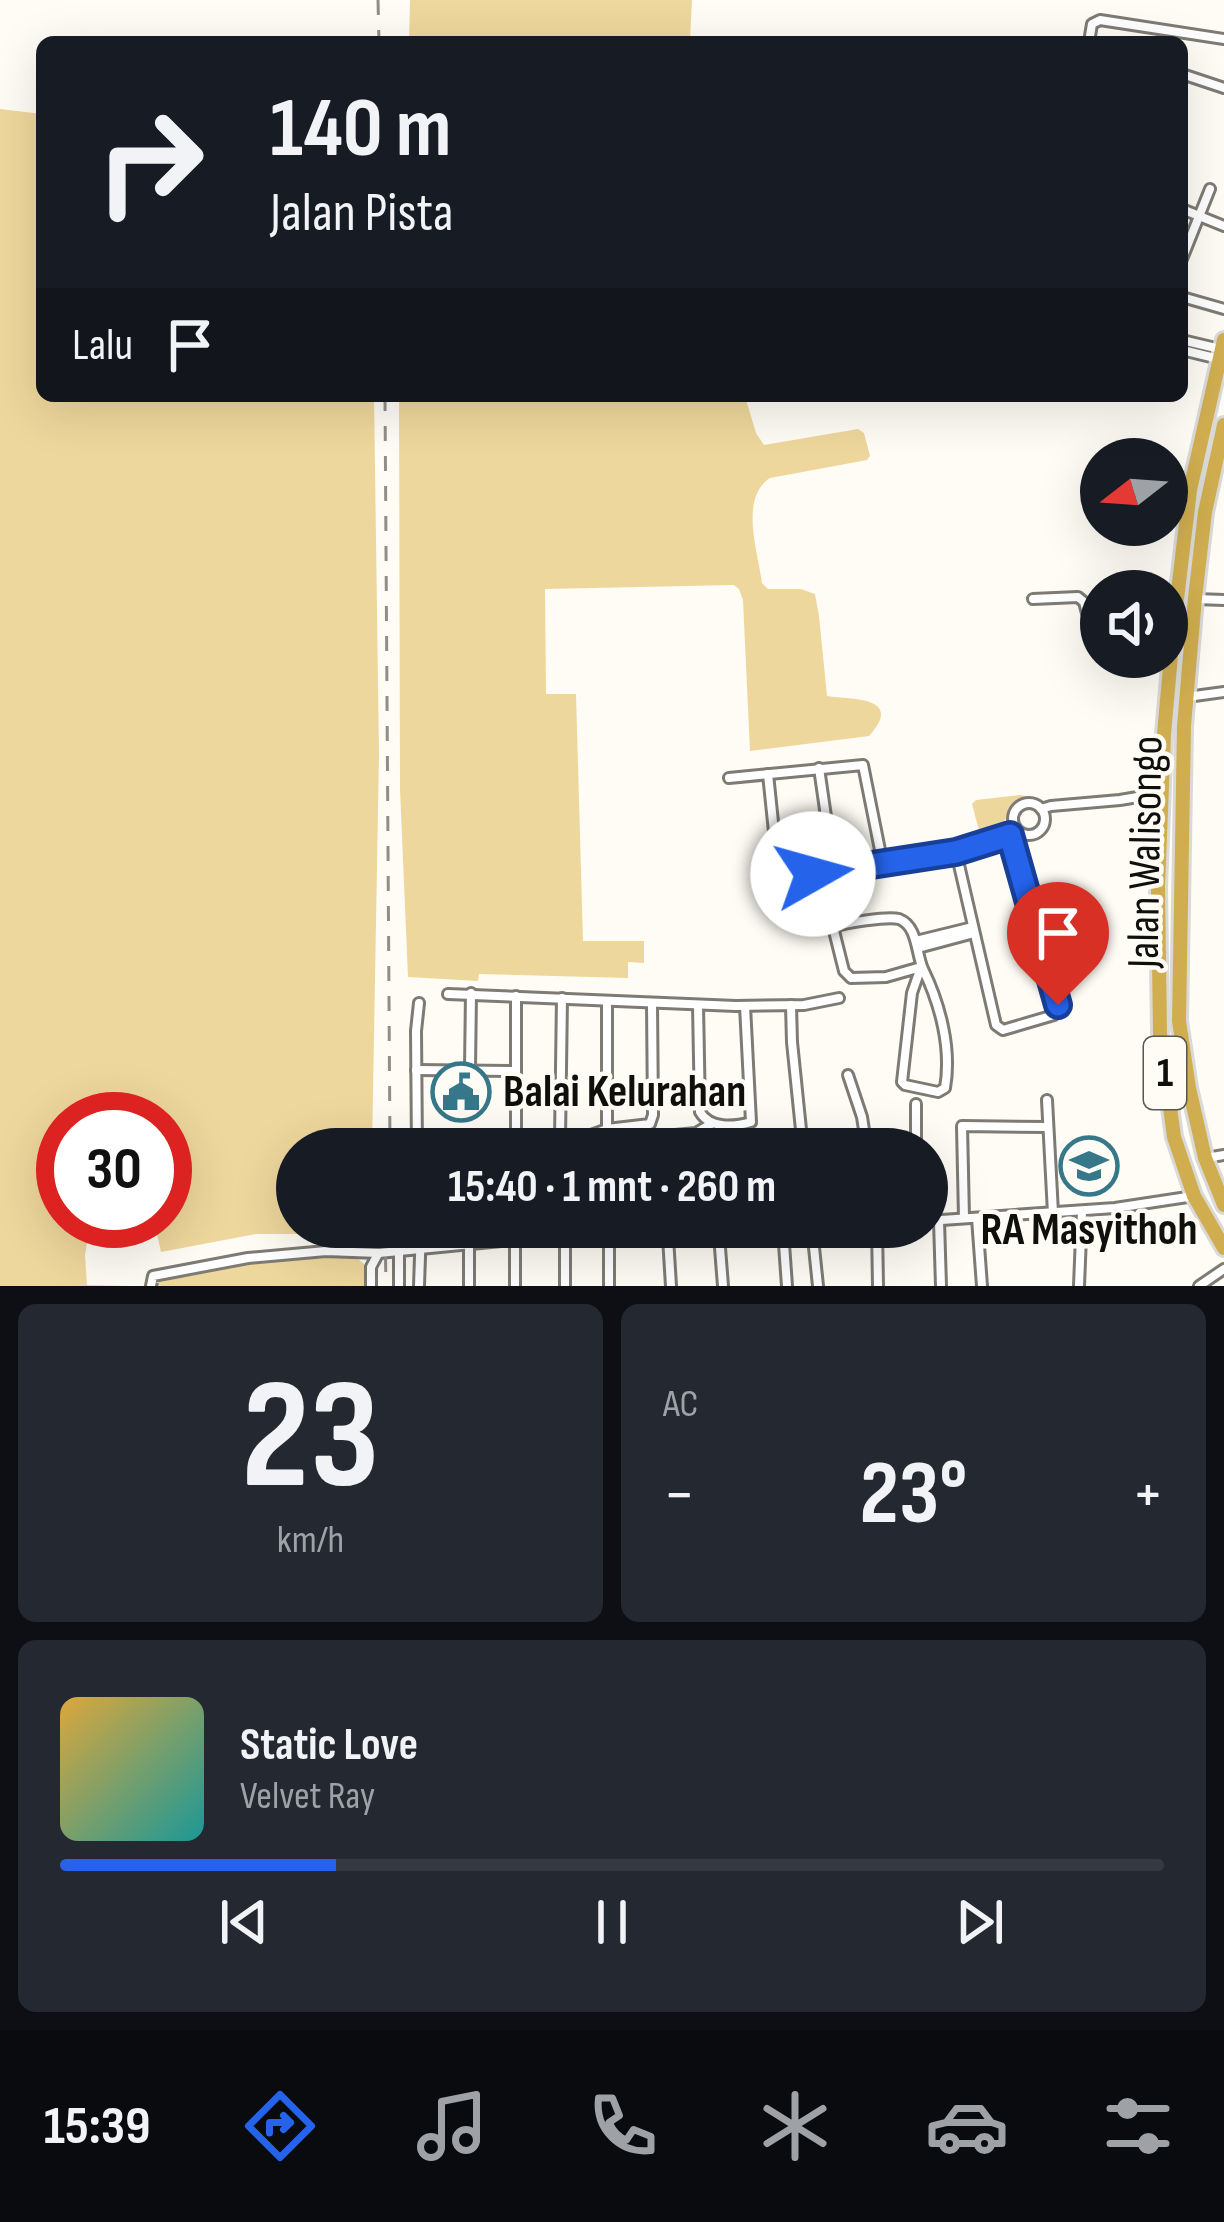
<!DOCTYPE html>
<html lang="id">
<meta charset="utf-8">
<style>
:root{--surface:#171b24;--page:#242831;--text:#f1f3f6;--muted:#9ea1a6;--line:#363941;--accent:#2563eb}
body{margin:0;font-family:"Sofia Sans Condensed",sans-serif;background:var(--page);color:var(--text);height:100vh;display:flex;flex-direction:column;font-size:45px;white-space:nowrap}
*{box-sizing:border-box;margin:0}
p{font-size:39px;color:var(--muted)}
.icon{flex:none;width:66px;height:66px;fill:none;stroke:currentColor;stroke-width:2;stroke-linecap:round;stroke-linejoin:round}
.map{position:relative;height:1286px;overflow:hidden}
.details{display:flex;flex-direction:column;gap:18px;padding:18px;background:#0d0f14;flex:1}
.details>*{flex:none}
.hud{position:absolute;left:36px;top:36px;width:1152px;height:366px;border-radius:18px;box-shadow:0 12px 48px #0002;background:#171b24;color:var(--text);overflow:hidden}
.needle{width:78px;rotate:253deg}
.tools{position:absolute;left:1080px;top:438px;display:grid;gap:24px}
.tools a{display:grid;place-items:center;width:108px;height:108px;border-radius:50%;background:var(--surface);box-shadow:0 12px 48px #0002;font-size:60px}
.speed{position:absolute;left:36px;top:1092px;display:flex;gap:24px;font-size:60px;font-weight:700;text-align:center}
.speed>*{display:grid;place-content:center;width:156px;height:156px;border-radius:50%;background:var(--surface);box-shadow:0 12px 48px #0002;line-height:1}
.speed .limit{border:18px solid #d22;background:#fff;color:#111}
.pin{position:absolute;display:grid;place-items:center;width:102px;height:102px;color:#fff;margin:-123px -51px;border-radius:50% 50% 50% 0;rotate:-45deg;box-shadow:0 0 12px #0007}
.pin .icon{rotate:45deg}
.me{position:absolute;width:132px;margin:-66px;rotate:83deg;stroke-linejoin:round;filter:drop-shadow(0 0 9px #0008)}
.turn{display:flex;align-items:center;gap:42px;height:252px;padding:0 36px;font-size:54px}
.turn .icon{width:156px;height:156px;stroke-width:2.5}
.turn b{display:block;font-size:84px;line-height:102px}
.then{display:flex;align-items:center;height:114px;padding:0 36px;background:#0003;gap:24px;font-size:45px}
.big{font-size:90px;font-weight:700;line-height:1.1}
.details .widget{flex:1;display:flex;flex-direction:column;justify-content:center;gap:18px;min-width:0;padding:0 42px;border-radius:18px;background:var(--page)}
.details .dial{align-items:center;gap:0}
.dial b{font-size:156px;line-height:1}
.song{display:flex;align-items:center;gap:36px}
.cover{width:144px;height:144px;border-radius:18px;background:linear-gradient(135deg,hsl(40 70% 55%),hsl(180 70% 35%))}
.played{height:12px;border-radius:6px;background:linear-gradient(90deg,var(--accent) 25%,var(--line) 25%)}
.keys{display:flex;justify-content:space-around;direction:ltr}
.heat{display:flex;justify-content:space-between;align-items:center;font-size:66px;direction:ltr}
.details .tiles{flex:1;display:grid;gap:18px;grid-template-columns:1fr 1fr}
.widget:last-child{grid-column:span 2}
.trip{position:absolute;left:276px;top:1128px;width:672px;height:120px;border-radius:60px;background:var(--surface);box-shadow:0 12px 48px #0002;font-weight:700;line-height:120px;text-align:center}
.menu{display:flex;height:192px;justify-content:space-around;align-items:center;background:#090b0e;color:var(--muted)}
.menu .icon{width:84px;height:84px}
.menu .current{color:var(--accent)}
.menu b{font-size:54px;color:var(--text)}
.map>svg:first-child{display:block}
.green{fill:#eed79c}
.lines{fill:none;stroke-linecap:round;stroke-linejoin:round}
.street-casing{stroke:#7d7b74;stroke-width:14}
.highway-casing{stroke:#d9d9d8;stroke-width:20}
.street{stroke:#fff;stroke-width:8}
.highway{stroke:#d0ae50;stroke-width:14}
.rail{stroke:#8f8e88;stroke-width:3;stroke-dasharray:15 15;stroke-linecap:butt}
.route-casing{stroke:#184099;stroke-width:30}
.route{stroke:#2563eb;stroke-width:21}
.labels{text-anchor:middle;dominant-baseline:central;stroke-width:9;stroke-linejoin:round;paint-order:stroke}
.shield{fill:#fefcf4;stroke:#575652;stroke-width:3}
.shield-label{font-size:42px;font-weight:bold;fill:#0f0f0c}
.street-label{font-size:45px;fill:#0f0f0c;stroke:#fefcf4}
.poi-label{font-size:45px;font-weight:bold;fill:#0f0f0c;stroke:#fefcf4;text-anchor:start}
</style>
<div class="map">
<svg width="1224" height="1286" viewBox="0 0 1224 1286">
<rect width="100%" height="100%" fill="#fefcf4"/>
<!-- green -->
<g class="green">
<polygon points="410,0 692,0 690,42 409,42"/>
<polygon points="0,109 42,114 42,396 374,396 379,753 372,1149 297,1149 297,1227 320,1227 320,1234 256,1234 161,1252 154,1221 165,1221 165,1119 63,1119 63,1221 91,1221 85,1255 87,1285 132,1286 0,1286"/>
<path d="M399 396H745L756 433 764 445 858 429 864 433 870 456 867 460 770 478C739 498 758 552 762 583L768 589H801L815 594 819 616 827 696C848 700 906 695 869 736L750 751 743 600 739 589 734 585 545 589 546 694H576L583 941H644V963L628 962V978L479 974 478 981 408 977 400 789Z"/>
<polygon points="1020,795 1032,797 1014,806 995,835 981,838 972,804 976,800"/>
<polygon points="355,1256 366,1266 366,1286 156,1286 161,1279 249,1263"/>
</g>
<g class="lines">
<!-- street casing -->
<g class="street-casing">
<g id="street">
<polyline points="1089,42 1092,24 1100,20 1224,39"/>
<polyline points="1182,74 1224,88"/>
<polyline points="1182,209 1224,226"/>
<polyline points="1182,259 1210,189"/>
<polyline points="1182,297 1224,309"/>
<polyline points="1182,340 1220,349"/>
<polyline points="1182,350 1219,359"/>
<polyline points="1033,599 1078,597 1084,602 1089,621 1101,624"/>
<polyline points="1196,599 1224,600"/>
<polyline points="1187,697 1224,692"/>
<polyline points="819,768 834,872"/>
<polyline points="768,774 779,880"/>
<polyline points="729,778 863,765 883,865"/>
<circle cx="1029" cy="819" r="16"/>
<polyline points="1041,809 1051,806 1120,800 1161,793"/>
<polyline points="956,852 996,1025 1003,1030 1054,1015 1059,1011 1058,1005 1010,835"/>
<polyline points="762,882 956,852 1010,835 1016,830"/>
<polyline points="916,941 973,927"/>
<polyline points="918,948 974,933"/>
<path d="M921 967 886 977 851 978 844 971 833 927C845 923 887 916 899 919 918 926 916 954 923 969 940 1004 952 1048 945 1088L938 1092 905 1085 902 1082 912 993 921 967"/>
<polyline points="448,994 736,1006 804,1005 839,998"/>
<polyline points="516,996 516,1149"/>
<polyline points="607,1002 607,1129"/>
<path d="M698 1005 700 1112C710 1129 734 1127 751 1122L745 1006"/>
<polyline points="791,1005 792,1042 803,1149"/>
<polyline points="470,1069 471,993"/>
<polyline points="416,1070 516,1071"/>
<polyline points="848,1075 862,1117 867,1149"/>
<polyline points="1047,1100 1053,1213"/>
<polyline points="916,1104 916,1149"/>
<polyline points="722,1126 729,1149"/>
<polyline points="615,1129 617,1149"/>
<polyline points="417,1138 577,1140 607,1129 650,1124 653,1115 652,1004"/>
<polyline points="560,1139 562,998"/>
<polyline points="417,1149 416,1031 419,1003"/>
<polyline points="673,1149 675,1135 696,1133 711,1124"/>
<polyline points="1206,1158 1224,1155"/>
<polyline points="964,1218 962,1126 1048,1127"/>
<polyline points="977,1218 982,1286"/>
<polyline points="927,1221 1115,1208 1194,1196"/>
<polyline points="939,1221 941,1286"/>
<polyline points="469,1227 469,1286"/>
<polyline points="512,1227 512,1240"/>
<polyline points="544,1227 545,1239"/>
<polyline points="877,1227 878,1286"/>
<polyline points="812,1228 818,1286"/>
<polyline points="783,1230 787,1286"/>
<polyline points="719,1235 723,1286"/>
<polyline points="609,1237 609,1286"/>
<polyline points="668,1237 671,1286"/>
<polyline points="565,1238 565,1286"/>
<polyline points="515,1240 515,1286"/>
<polyline points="151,1286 153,1276 248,1258 326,1251 379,1253 512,1240 719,1235 820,1227"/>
<polyline points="371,1286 371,1267 378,1254"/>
<polyline points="399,1286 399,1252"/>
<polyline points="419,1286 421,1227"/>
<polyline points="1079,1286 1082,1211"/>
<polyline points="1199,1286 1224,1269"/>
</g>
</g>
<!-- highway casing -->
<g class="highway-casing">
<g id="highway">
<polyline points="1224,340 1190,490 1173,633 1164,734 1158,887 1160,1034 1174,1137 1194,1196 1224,1248"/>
<polyline points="1224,425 1205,512 1195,598 1184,726 1179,1021 1189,1088 1205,1158 1224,1205"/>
</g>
</g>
<!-- street -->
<use href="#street" class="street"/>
<!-- highway -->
<use href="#highway" class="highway"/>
<!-- rail -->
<g class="rail">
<polyline points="378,0 379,42"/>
<polyline points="385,396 390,1149"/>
<polyline points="385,1227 386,1286"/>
</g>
</g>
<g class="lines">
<!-- route casing -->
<g class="route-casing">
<polyline id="route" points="813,874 956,852 1010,835 1058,1005"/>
</g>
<!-- route -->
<use href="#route" class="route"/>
</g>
<!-- icons -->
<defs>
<g id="civic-ring" transform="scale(3)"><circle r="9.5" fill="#fefcf4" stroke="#36778a" stroke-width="1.5"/><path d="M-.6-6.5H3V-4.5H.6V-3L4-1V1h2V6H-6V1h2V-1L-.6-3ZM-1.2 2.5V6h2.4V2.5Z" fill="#36778a"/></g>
<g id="school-ring" transform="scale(3)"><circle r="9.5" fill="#fefcf4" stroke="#36778a" stroke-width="1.5"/><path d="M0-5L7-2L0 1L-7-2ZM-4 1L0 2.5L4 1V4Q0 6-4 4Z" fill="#36778a"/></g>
</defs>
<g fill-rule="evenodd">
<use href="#civic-ring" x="461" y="1092"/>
<use href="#school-ring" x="1089" y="1166"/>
</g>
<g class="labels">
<!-- shield labels -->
<rect class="shield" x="1144" y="1037" width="42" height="72" rx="9"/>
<g class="shield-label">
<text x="1165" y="1073">1</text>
</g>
<!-- street labels -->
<g class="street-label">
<text transform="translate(1146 852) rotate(-89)">Jalan Walisongo</text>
</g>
<!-- poi labels -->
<g class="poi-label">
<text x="503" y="1092">Balai Kelurahan</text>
<text x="1089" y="1230" text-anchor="middle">RA Masyithoh</text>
</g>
</g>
</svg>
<div class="tools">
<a><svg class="needle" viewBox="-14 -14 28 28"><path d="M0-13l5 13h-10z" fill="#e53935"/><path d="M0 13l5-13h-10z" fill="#9ea1a6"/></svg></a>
<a><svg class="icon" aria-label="sound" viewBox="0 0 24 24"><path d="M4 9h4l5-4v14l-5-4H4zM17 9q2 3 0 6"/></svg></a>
</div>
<div class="speed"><div class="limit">30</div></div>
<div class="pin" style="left:1058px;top:1005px;background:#d93025"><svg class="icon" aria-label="arrive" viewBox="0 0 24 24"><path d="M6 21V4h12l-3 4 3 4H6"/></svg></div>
<svg class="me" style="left:813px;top:874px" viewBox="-20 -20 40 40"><circle r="19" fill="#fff"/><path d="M0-13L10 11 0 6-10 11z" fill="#2563eb"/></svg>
<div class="trip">15:40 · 1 mnt · 260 m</div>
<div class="hud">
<div class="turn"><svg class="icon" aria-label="right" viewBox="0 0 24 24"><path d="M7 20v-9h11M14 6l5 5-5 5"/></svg><div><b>140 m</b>Jalan Pista</div></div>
<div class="then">Lalu<svg class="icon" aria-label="arrive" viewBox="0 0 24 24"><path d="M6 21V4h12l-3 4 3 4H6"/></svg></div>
</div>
</div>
<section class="details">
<div class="tiles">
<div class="widget dial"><b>23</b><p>km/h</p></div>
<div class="widget"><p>AC</p>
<div class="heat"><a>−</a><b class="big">23°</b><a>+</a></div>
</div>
<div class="widget">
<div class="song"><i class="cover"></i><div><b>Static Love</b><p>Velvet Ray</p></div></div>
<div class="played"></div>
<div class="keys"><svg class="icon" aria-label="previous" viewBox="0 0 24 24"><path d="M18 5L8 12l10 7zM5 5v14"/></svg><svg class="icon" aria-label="pause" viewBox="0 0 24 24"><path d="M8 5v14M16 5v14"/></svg><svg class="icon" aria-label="next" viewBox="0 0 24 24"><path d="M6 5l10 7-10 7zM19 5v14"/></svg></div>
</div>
</div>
</section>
<nav class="menu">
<b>15:39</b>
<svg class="icon current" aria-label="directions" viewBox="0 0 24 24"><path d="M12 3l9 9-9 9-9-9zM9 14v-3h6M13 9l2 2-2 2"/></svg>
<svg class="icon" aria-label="music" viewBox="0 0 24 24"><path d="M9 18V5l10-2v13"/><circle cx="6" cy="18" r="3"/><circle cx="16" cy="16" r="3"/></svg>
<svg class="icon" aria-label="phone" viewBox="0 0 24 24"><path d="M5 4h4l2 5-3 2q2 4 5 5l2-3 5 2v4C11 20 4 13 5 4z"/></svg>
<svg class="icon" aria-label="climate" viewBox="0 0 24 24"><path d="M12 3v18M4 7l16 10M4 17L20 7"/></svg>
<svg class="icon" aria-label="car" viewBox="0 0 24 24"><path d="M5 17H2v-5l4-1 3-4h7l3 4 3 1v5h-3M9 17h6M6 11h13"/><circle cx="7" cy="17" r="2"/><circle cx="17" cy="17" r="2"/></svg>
<svg class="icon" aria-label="filters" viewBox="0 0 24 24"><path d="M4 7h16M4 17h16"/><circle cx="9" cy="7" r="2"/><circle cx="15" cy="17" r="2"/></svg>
</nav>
